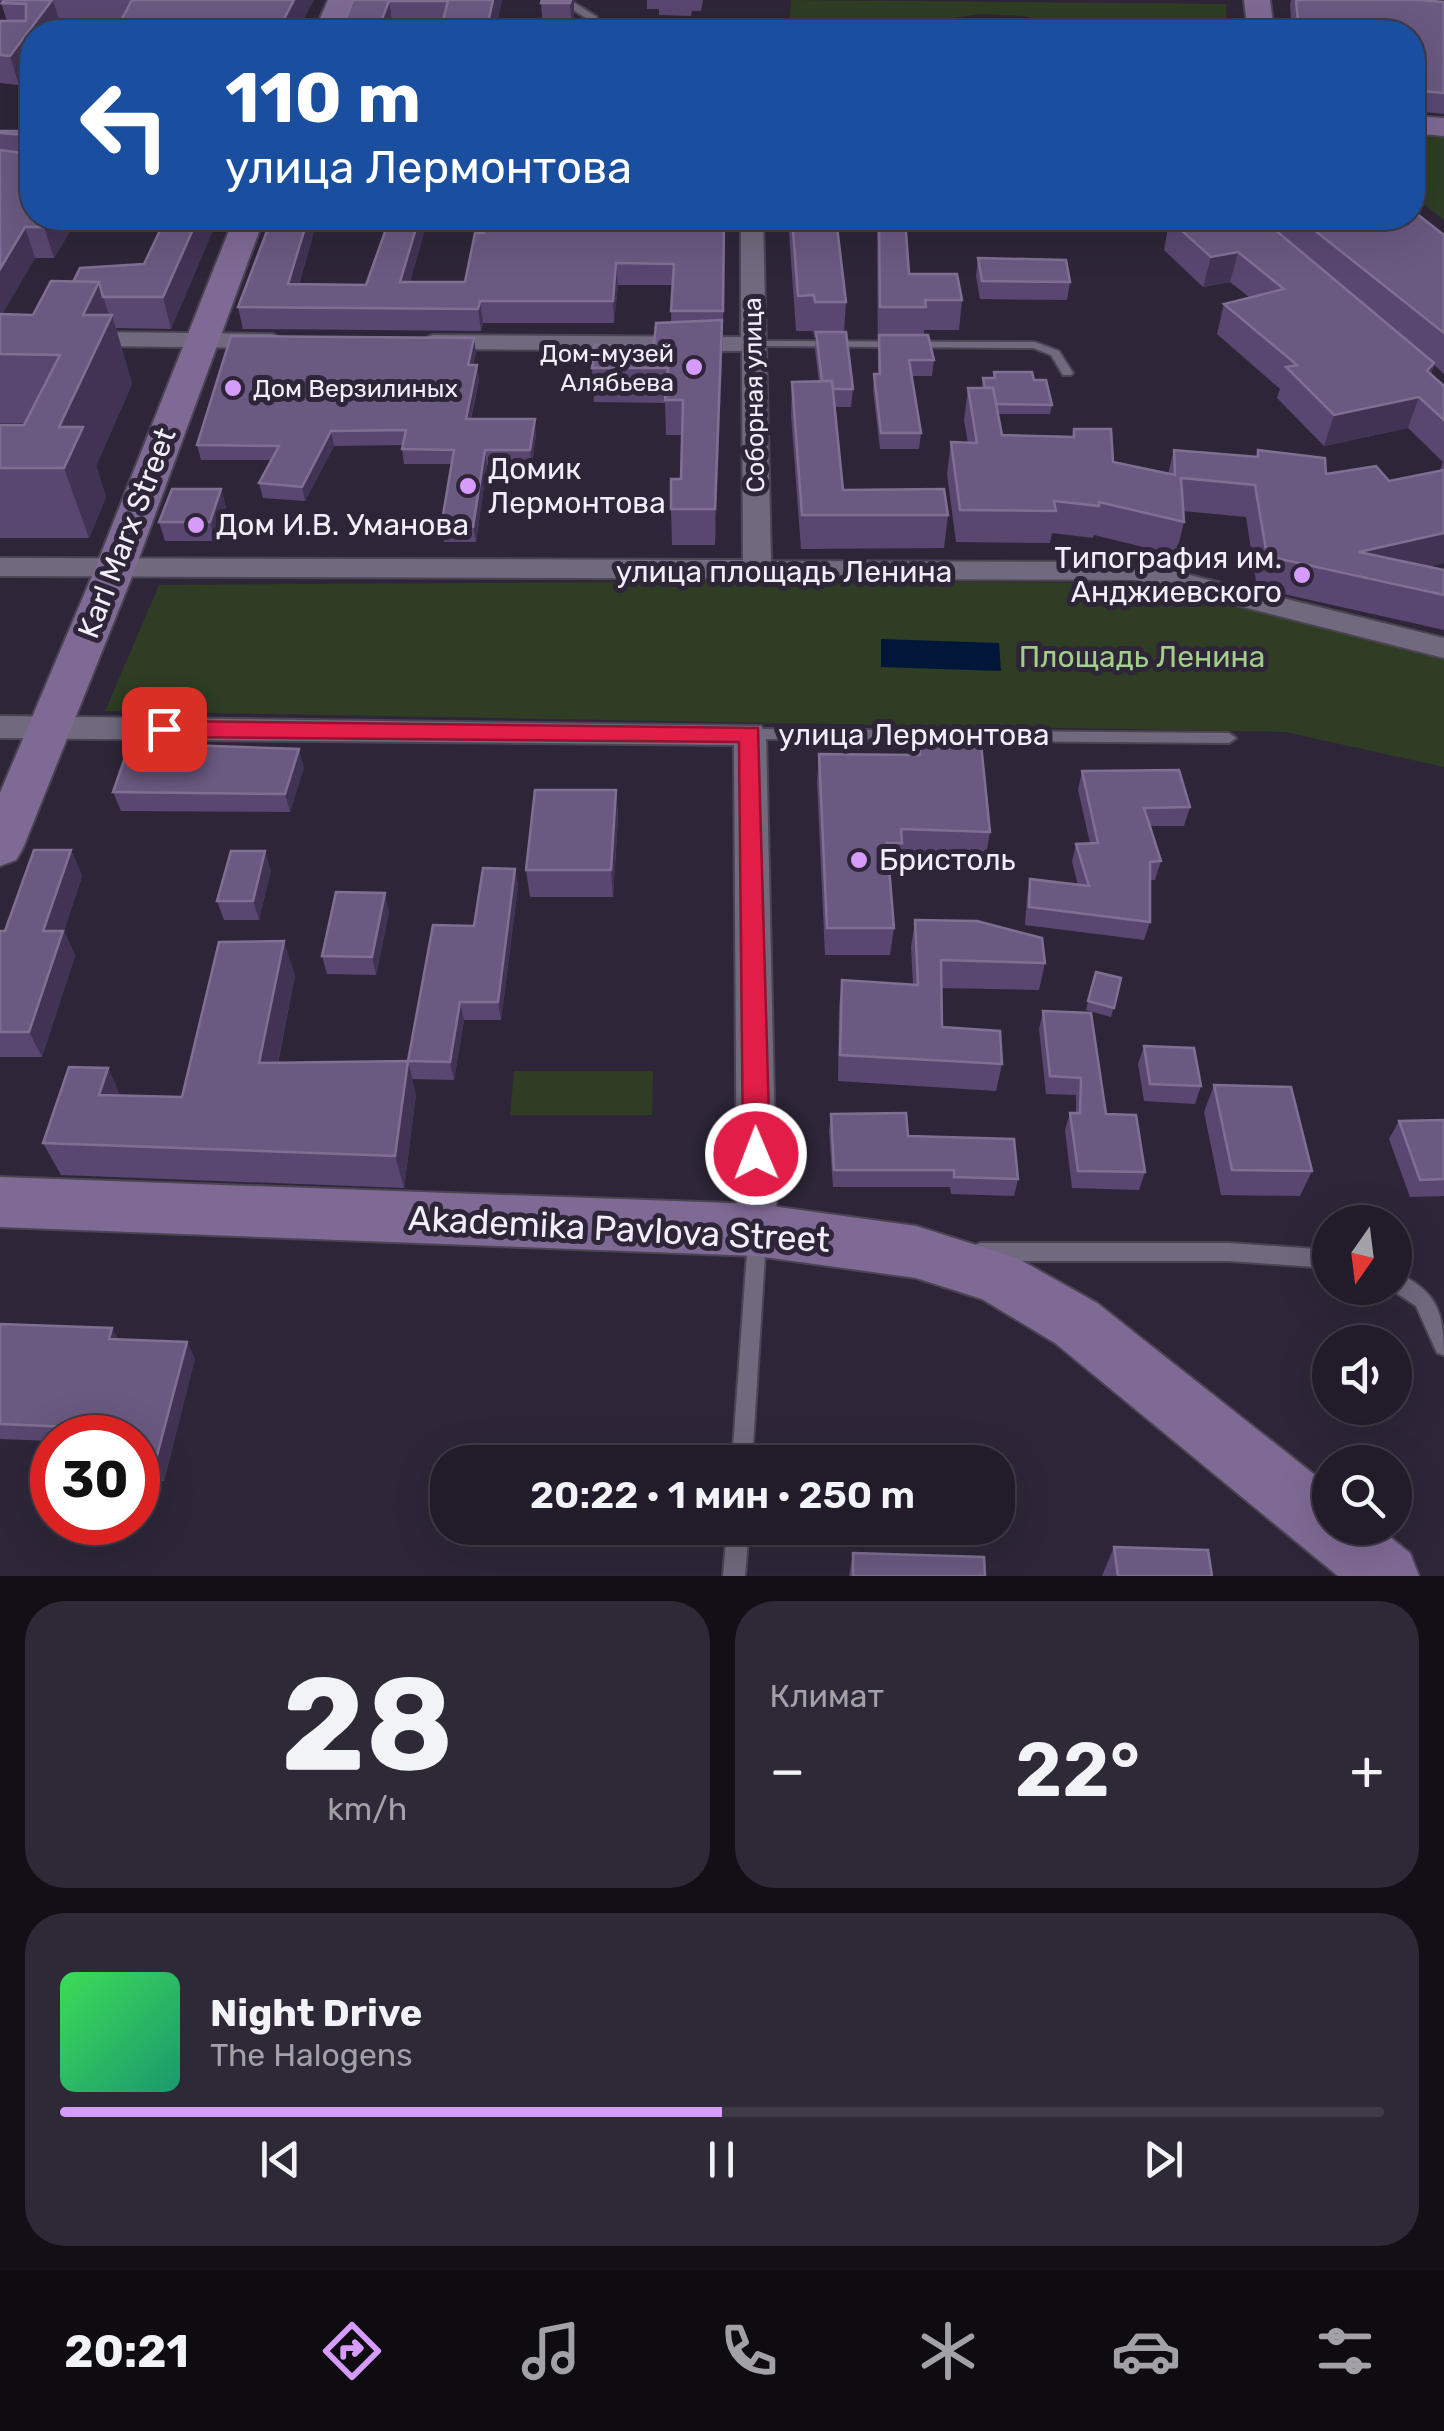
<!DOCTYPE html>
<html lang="ru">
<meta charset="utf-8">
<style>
:root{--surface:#221c2a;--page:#2e2936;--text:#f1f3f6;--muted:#a2a1a8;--line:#3f3a47;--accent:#d59cfb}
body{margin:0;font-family:Rubik,sans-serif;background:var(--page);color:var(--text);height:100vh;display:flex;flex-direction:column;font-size:38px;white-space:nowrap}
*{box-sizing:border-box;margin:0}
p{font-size:32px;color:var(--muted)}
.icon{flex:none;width:55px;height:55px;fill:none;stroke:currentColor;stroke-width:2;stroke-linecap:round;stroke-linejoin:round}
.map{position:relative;height:1576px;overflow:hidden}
.sheet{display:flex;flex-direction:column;gap:25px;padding:25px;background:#130f17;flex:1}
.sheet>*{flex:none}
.hud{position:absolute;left:20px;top:20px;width:1405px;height:210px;border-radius:40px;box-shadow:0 10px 40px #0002,0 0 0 2px var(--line);background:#1a4fa0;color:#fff;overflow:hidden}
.needle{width:65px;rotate:194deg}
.tools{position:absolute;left:1312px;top:1205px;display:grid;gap:20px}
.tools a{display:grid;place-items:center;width:100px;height:100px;border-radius:50%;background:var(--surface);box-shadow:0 10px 40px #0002,0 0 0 2px var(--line);font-size:50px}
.speed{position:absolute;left:30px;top:1415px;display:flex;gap:20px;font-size:50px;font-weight:700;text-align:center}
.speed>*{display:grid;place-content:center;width:130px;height:130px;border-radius:50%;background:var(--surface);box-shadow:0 10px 40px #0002,0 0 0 2px var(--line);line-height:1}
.speed .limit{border:15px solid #d22;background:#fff;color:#111}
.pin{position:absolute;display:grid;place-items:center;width:85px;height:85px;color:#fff;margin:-42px;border-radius:20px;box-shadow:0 5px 15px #0006}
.me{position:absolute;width:110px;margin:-55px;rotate:359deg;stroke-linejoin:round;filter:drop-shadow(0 0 8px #0008)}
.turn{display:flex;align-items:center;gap:35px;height:210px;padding:0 40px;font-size:45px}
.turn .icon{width:130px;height:130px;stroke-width:2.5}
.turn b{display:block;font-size:70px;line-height:85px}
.big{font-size:75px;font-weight:600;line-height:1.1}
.sheet .card{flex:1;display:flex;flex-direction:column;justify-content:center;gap:15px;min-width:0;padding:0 35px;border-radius:40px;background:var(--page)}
.sheet .dial{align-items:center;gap:0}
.dial b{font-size:130px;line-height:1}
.song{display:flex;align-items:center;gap:30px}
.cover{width:120px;height:120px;border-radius:15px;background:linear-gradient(135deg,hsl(130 70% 55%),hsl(160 70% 35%))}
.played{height:10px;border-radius:5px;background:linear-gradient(90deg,var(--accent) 50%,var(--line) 50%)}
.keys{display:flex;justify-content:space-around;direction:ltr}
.heat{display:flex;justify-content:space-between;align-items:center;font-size:55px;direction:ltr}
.sheet .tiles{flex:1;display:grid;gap:25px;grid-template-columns:1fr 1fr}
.card:last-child{grid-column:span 2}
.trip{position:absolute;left:430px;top:1445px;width:585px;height:100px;border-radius:40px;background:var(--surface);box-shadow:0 10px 40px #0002,0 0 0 2px var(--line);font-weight:600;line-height:100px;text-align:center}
.dock{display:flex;height:160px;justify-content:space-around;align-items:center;background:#0e0b11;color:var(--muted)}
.dock .icon{width:70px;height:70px}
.dock .current{color:var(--accent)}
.dock b{font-size:45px;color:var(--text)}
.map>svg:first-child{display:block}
.green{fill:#2e3d24}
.water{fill:#00173a}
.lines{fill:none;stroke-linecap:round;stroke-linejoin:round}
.lane-casing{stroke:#4b4453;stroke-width:4}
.street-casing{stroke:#4b4453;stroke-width:4}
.secondary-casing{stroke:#4b4453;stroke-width:4}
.lane{fill:#71697d;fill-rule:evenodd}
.street{fill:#71697d;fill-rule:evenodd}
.secondary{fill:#7f6a95;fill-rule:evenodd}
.wall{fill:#594771}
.shaded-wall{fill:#413354}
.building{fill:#6a5980;stroke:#7f7093;stroke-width:2.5}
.route{fill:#e11d48;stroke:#92132f;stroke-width:2.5}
.poi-dot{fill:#d59cfb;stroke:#2e2638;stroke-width:4}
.labels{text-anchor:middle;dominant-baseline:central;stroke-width:10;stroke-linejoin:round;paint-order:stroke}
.far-poi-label{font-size:25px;fill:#f1edf9;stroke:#2e2638;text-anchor:end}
.far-street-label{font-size:25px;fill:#f1edf9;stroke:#2e2638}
.poi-label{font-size:30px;fill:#f1edf9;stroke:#2e2638;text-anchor:start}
.street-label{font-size:30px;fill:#f1edf9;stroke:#2e2638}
.park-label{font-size:30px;fill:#a1ce88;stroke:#2e2638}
.near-street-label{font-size:35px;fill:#f1edf9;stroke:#2e2638}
</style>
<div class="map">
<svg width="1444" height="1576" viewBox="0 0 1444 1576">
<rect width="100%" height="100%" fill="#2e2638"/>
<!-- green -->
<g class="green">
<polygon points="791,0 1226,4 1227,32 1070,32 1024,16 979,14 860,32 789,32"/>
<polygon points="1413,135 1444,138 1444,220 1413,196"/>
<polygon points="757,581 1149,583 1444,656 1444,767 1285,732 105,711 159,585"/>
<polygon points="514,1071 653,1071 652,1115 510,1115"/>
</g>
<!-- water -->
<polygon class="water" points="881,639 999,643 1001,671 881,667"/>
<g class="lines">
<!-- lane casing -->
<g class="lane-casing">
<g id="lane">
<polygon points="567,2 573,2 597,17 595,32 587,32 589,20 567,6"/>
<polygon points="752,341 1035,342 1059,351 1073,373 1071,375 1063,375 1051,355 1033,348 748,346 746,344"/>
<polygon points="750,729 1229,733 1236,738 1229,743 750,739 743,734"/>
<polygon points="757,1230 764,1233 766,1239 752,1462 732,1462 748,1239 750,1233"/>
<polygon points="980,1243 1229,1243 1330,1250 1330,1268 1229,1261 980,1261 973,1258 971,1252 973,1246"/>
<path d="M1395 1272C1437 1290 1444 1313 1444 1355L1437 1353 1416 1306 1389 1288H1395Z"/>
<polygon points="727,1528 749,1528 745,1576 723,1576"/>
</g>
</g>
<!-- street casing -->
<g class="street-casing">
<g id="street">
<polygon points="1027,20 1069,28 1071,32 1018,32 1020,22"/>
<polygon points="741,218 763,218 771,561 1137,562 1444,638 1444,658 1137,580 0,576 0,558 743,560 742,351 432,349 420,342 432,335 741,337"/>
<polygon points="0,331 273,334 285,341 273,348 0,345"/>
<polygon points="0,716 761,726 766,734 777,1230 771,1243 757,1248 743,1243 737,1230 734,745 0,738"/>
</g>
</g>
<!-- secondary casing -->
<g class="secondary-casing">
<g id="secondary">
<polygon points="328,0 354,0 340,32 314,32"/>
<polygon points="1244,0 1270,0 1274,32 1248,32"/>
<polygon points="1412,116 1444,118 1444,136 1412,133"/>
<polygon points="234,218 264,218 135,569 23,848 16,860 0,866 0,793 95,569"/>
<polygon points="0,1177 757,1204 916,1226 1017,1258 1097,1303 1330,1487 1330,1528 1379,1528 1410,1553 1419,1576 1338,1576 1055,1343 982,1299 916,1278 757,1256 0,1227"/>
</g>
</g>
<!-- lane -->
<use href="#lane" class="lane"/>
<!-- street -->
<use href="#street" class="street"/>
<!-- secondary -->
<use href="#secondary" class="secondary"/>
</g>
<!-- wall -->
<g class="wall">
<polygon points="0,0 314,0 118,27 61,26 56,32 32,32 19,85 0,83 0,21 7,21"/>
<polygon points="353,0 502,0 495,32 442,28 393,27"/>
<polygon points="647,0 703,0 701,11 692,11 691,16 659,15 659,9 647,9"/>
<polygon points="1291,0 1420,0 1444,2 1444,114 1412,111 1412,32 1292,32 1290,5"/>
<polygon points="574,1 574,15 572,28 543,28 541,3"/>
<polygon points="0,131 32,131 78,218 54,258 35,258 2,314 33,315 73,282 144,264 166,218 218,218 171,329 116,328 132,384 96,466 106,497 89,538 0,538 0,425 24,425 25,423 0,423"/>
<polygon points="272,218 344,218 343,222 317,221 299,284 366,285 428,218 410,282 465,282 724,218 723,333 715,545 672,545 671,509 681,479 682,435 666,435 665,403 594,402 592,368 654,346 671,322 672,285 618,285 614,323 483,323 481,331 243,329 238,307"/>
<polygon points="788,218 836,218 846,302 844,332 853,389 851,407 835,407 843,490 948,515 944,548 801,549 791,415 792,382 819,382 815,350 816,337 814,337 813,331 796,331"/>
<polygon points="877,218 915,218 914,219 905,219 909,274 962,300 959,330 924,330 924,335 934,360 932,376 912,376 921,433 919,449 880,449 873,390 874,374 878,374"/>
<polygon points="1157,218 1412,218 1444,235 1444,374 1434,365 1431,374 1444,386 1444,563 1427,567 1444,570 1444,630 1257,588 1246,517 1183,511 1184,522 1176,555 1094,535 1093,538 1052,533 1050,543 956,542 947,474 951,442 968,443 964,420 968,388 982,388 983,378 993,378 994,372 1034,380 1052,405 1050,414 998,414 1002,435 1072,436 1074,429 1113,462 1168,474 1174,450 1256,457 1258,450 1326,474 1389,481 1440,470 1443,462 1408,428 1324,446 1277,398 1280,389 1217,334 1224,304 1249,297 1230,282 1203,287 1164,250 1168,228"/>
<polygon points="978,258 1070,282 1067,300 980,299 976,276"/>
<polygon points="476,353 473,365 477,365 479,380 471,419 536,434 532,465 487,465 476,542 444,542 441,527 452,464 404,464 402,449 403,445 334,446 305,501 263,498 259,483 271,460 201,460 197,445"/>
<polygon points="221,489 226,508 215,541 165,541 159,522"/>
<polygon points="919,742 990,832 985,860 901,857 899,871 889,871 894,928 890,955 825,955 817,782 819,754 918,755"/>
<polygon points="304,767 290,812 121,811 113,792"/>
<polygon points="1082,771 1190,807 1184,826 1150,826 1161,861 1155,880 1150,880 1150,922 1144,940 1025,925 1027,898 1030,879 1078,885 1072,862 1076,844 1090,843 1078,790"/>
<polygon points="616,790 618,818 613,897 530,897 526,870"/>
<polygon points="71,850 82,876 64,931 75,956 42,1057 0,1057 0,931 5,931"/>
<polygon points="515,869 518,887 501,1020 464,1020 454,1080 412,1079 408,1061 474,926"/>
<polygon points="271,870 259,920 224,920 217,901"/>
<polygon points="389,912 376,975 327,974 322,956"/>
<polygon points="915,920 1045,963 1039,990 941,988 942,1027 1002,1064 996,1091 838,1081 839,1007 842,980 913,985 911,947"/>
<polygon points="1096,972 1121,978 1111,1017 1086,1010"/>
<polygon points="295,975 278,1063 416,1094 404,1188 61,1175 43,1143 108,1068 120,1096 182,1097"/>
<polygon points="1043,1011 1106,1114 1145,1172 1139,1190 1072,1188 1065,1130 1070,1113 1076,1113 1076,1095 1046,1094 1039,1029"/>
<polygon points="1144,1046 1201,1086 1195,1104 1144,1101 1138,1064"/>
<polygon points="1214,1085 1312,1171 1300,1196 1221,1195 1204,1112"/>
<polygon points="831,1114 908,1136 1018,1179 1014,1196 951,1194 950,1187 833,1187 829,1131"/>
<polygon points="1444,1120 1444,1196 1410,1197 1389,1139 1399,1121"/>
<polygon points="0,1324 119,1340 195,1358 164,1481 138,1480 138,1438 52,1438 52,1441 0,1439"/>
<polygon points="1114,1547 1212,1576 1102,1576"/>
<polygon points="853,1553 985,1576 849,1576"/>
</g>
<!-- shaded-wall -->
<g class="shaded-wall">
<polygon points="52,0 53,0 61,26 56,32 32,32 32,66 19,85 10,56"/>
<polygon points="294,0 314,0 297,32 284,32 282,23"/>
<polygon points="493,0 502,0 495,32 486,32"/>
<polygon points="563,0 577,0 574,1 574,15 572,28 570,3"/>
<polygon points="389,1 393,27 391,32 377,32"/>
<polygon points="50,218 78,218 54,258 44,227"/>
<polygon points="198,218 218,218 171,329 163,297"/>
<polygon points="308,218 317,218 317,221 292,306 288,284"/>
<polygon points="419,218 428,218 404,304 400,282"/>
<polygon points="25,227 35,258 0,318 0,269"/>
<polygon points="1238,252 1230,282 1203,287 1211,257"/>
<polygon points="616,263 618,285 614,323 613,301"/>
<polygon points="99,282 110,319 112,315 132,384 96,466 106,497 89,538 64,468 59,427 83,315"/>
<polygon points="480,301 483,323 481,331 478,309"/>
<polygon points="722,320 722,355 715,545 715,509"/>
<polygon points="474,338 476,353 470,380 468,365"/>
<polygon points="1434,363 1423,395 1419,397 1408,428 1324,446 1334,415 1427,371"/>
<polygon points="477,365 479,380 467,434 466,419"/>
<polygon points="535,419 536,434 532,465 530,450"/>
<polygon points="331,431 334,446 305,501 302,487"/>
<polygon points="485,450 487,465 476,542 473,527"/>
<polygon points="221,489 226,508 215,541 210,522"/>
<polygon points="1444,533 1444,563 1372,579 1359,552"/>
<polygon points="299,749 304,767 290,812 285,794"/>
<polygon points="616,790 618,818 613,897 611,870"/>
<polygon points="71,850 82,876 64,931 75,956 42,1057 29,1032 43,931"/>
<polygon points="265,851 271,870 259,920 253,901"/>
<polygon points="515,869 518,887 501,1020 498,1002"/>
<polygon points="385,893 389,912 376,975 372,957"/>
<polygon points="284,941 295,975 271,1096 259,1063"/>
<polygon points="460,1002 464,1020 454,1080 450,1062"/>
<polygon points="408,1061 416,1094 404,1188 395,1156"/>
<polygon points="108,1068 123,1101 99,1095"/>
<polygon points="112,1328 121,1344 109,1339"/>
<polygon points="187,1342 195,1358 164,1481 154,1467"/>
</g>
<!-- building -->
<g class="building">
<polygon points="5,0 52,0 10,56 0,55 0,21 26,21 26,4 2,3"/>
<polygon points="132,0 294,0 282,23 289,27 286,32 115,32"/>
<polygon points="353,0 493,0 486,32 518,32 440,32 448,1 389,1 377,32 341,32"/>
<polygon points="542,0 571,0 570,3 541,3"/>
<polygon points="1296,0 1420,0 1444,2 1444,93 1412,90 1412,32 1299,32"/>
<polygon points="0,131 32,131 32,218 50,218 44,227 25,227 0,269 0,150 22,153 25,135 0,133"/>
<polygon points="1412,210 1444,235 1444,333 1299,218 1412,218"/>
<polygon points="166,218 198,218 163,297 103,297 99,282 73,282 80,268 144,264"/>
<polygon points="272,218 308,218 288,284 366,285 390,218 419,218 400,282 465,282 475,233 484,233 488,218 724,218 723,311 671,311 674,264 616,263 613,301 480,301 478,309 238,307"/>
<polygon points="792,218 836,218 846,302 815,302 814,295 798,296"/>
<polygon points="879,218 905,218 909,274 957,274 962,300 925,300 926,307 880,307"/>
<polygon points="1183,218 1261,218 1434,363 1427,371 1444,386 1444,420 1419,397 1334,415 1286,367 1297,365 1224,304 1284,289 1238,252 1211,257 1170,220"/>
<polygon points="978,258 1066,260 1070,282 982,281"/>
<polygon points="51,281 99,282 83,315 112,315 59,427 83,427 64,468 0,468 0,425 24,425 60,355 0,354 0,314 33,315"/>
<polygon points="722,320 715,509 671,509 671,479 681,479 683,400 665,400 668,368 592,368 595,345 654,346 656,323"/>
<polygon points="816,332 846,332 853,389 833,389 832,381 822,381"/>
<polygon points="879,335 928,335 934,360 909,360 921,433 881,433 874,374 880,374"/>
<polygon points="231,336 474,338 468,365 477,365 466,419 535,419 530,450 485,450 473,527 441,527 454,450 402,449 406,430 331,431 302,487 259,483 279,446 197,445"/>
<polygon points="994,372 1032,372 1034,380 1046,380 1052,405 996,404 993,388 985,388 983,378 995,378"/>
<polygon points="832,381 843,490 944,489 948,515 802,515 792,382"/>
<polygon points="968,388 993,388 1002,435 1074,437 1074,429 1111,429 1113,462 1175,475 1174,450 1258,457 1258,450 1325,458 1326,474 1376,466 1389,481 1444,470 1444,533 1359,552 1444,570 1444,595 1267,556 1255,485 1181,478 1184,522 1099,502 1099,506 1054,501 1056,511 960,510 951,442 977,443"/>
<polygon points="172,489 221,489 210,522 159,522"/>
<polygon points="919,742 981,744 990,832 901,829 902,843 887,843 894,928 827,928 819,754 920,755"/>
<polygon points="130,743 299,749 285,794 113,792"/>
<polygon points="1179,770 1190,807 1144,808 1161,861 1150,862 1150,922 1029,907 1030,879 1089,886 1076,844 1098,843 1082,771"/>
<polygon points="535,790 616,790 611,870 526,870"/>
<polygon points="34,850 71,850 43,931 63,931 29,1032 0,1032 0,931 5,931"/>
<polygon points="231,851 265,851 253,901 217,901"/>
<polygon points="483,868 515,869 498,1002 460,1002 450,1062 408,1061 433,925 474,926"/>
<polygon points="336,892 385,893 372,957 322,956"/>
<polygon points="915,920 977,921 1042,938 1045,963 941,960 942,1027 1000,1031 1002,1064 840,1055 842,980 918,985"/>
<polygon points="284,941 259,1063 408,1061 395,1156 43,1143 69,1067 108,1068 99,1095 182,1097 219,942"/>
<polygon points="1096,972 1121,978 1114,1008 1088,1001"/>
<polygon points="1043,1011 1091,1013 1106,1114 1136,1115 1145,1172 1078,1171 1070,1113 1080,1113 1081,1078 1050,1076"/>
<polygon points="1144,1046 1194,1048 1201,1086 1150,1084"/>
<polygon points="1214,1085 1291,1087 1312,1171 1232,1170"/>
<polygon points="906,1113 908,1136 1014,1139 1018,1179 954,1177 954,1170 834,1170 831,1114"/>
<polygon points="1444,1120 1444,1179 1420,1180 1399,1121"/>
<polygon points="0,1324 112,1328 109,1339 187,1342 154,1467 138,1466 138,1438 89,1438 92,1428 0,1424"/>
<polygon points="1114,1547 1208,1550 1212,1576 1118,1576"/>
<polygon points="853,1553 984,1557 985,1576 853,1576"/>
</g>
<!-- route -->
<polygon class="route" points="164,721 758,728 770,1154 766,1163 756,1167 747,1163 743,1154 739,742 164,737 153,729"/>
<!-- markers -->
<g class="poi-dot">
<circle cx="694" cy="367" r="10"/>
<circle cx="233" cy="388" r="10"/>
<circle cx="468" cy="486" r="10"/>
<circle cx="196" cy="525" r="10"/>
<circle cx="1302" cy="575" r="10"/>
<circle cx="859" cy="860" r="10"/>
</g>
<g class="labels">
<!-- far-poi labels -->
<g class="far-poi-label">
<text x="674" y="353">Дом-музей<tspan x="674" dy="29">Алябьева</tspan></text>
<text x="253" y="388" text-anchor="start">Дом Верзилиных</text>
</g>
<!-- far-street labels -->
<g class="far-street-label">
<text transform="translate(754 395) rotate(-91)">Соборная улица</text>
</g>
<!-- poi labels -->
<g class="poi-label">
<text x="488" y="469">Домик<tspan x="488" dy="34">Лермонтова</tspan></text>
<text x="216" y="525">Дом И.В. Уманова</text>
<text x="1282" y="558" text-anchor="end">Типография им.<tspan x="1282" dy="34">Анджиевского</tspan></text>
<text x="879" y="860">Бристоль</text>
</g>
<!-- street labels -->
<g class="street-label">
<text transform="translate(127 533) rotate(-69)">Karl Marx Street</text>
<text x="784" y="572">улица площадь Ленина</text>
<text x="914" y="735">улица Лермонтова</text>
</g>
<!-- park labels -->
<g class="park-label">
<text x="1142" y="657">Площадь Ленина</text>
</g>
<!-- near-street labels -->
<g class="near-street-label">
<text transform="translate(619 1229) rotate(3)">Akademika Pavlova Street</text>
</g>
</g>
</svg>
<div class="tools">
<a><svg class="needle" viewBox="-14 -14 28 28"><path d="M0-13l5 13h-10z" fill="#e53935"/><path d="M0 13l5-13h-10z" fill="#a2a1a8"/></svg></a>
<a><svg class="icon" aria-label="sound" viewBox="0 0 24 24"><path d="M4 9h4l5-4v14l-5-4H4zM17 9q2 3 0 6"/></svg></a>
<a><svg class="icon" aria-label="search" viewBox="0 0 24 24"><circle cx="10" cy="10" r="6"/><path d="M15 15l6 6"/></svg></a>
</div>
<div class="speed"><div class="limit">30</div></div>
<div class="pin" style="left:164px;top:729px;background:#d93025"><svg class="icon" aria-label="arrive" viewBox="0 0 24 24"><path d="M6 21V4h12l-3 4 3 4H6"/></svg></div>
<svg class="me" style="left:756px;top:1154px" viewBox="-20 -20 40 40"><circle r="17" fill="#e11d48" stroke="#fff" stroke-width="3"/><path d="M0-11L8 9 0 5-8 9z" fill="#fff"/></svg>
<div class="trip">20:22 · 1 мин · 250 m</div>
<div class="hud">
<div class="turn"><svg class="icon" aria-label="left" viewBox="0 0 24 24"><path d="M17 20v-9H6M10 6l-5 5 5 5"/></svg><div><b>110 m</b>улица Лермонтова</div></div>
</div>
</div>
<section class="sheet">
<div class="tiles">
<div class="card dial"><b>28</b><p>km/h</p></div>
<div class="card"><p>Климат</p>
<div class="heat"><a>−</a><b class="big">22°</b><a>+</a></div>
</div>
<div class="card">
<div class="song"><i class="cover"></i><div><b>Night Drive</b><p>The Halogens</p></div></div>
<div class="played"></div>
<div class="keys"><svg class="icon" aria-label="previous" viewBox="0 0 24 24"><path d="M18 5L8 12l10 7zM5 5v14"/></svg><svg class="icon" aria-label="pause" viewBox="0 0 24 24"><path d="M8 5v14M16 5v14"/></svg><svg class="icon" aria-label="next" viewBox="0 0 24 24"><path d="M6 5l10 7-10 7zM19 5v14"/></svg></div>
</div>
</div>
</section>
<nav class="dock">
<b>20:21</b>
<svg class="icon current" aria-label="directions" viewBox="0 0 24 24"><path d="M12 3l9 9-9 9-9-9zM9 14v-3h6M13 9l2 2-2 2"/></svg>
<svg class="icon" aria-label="music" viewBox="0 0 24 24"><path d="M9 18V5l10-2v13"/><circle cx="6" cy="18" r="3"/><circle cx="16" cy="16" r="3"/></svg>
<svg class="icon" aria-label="phone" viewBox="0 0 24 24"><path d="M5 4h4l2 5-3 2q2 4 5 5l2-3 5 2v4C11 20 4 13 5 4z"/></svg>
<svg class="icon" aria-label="climate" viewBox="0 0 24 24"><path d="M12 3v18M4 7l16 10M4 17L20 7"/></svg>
<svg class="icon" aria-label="car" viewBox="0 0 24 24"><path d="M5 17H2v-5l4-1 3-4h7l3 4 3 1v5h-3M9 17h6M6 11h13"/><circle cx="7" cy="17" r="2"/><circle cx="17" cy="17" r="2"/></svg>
<svg class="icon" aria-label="filters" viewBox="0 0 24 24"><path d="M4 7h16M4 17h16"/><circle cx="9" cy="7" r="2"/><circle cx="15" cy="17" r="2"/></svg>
</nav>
